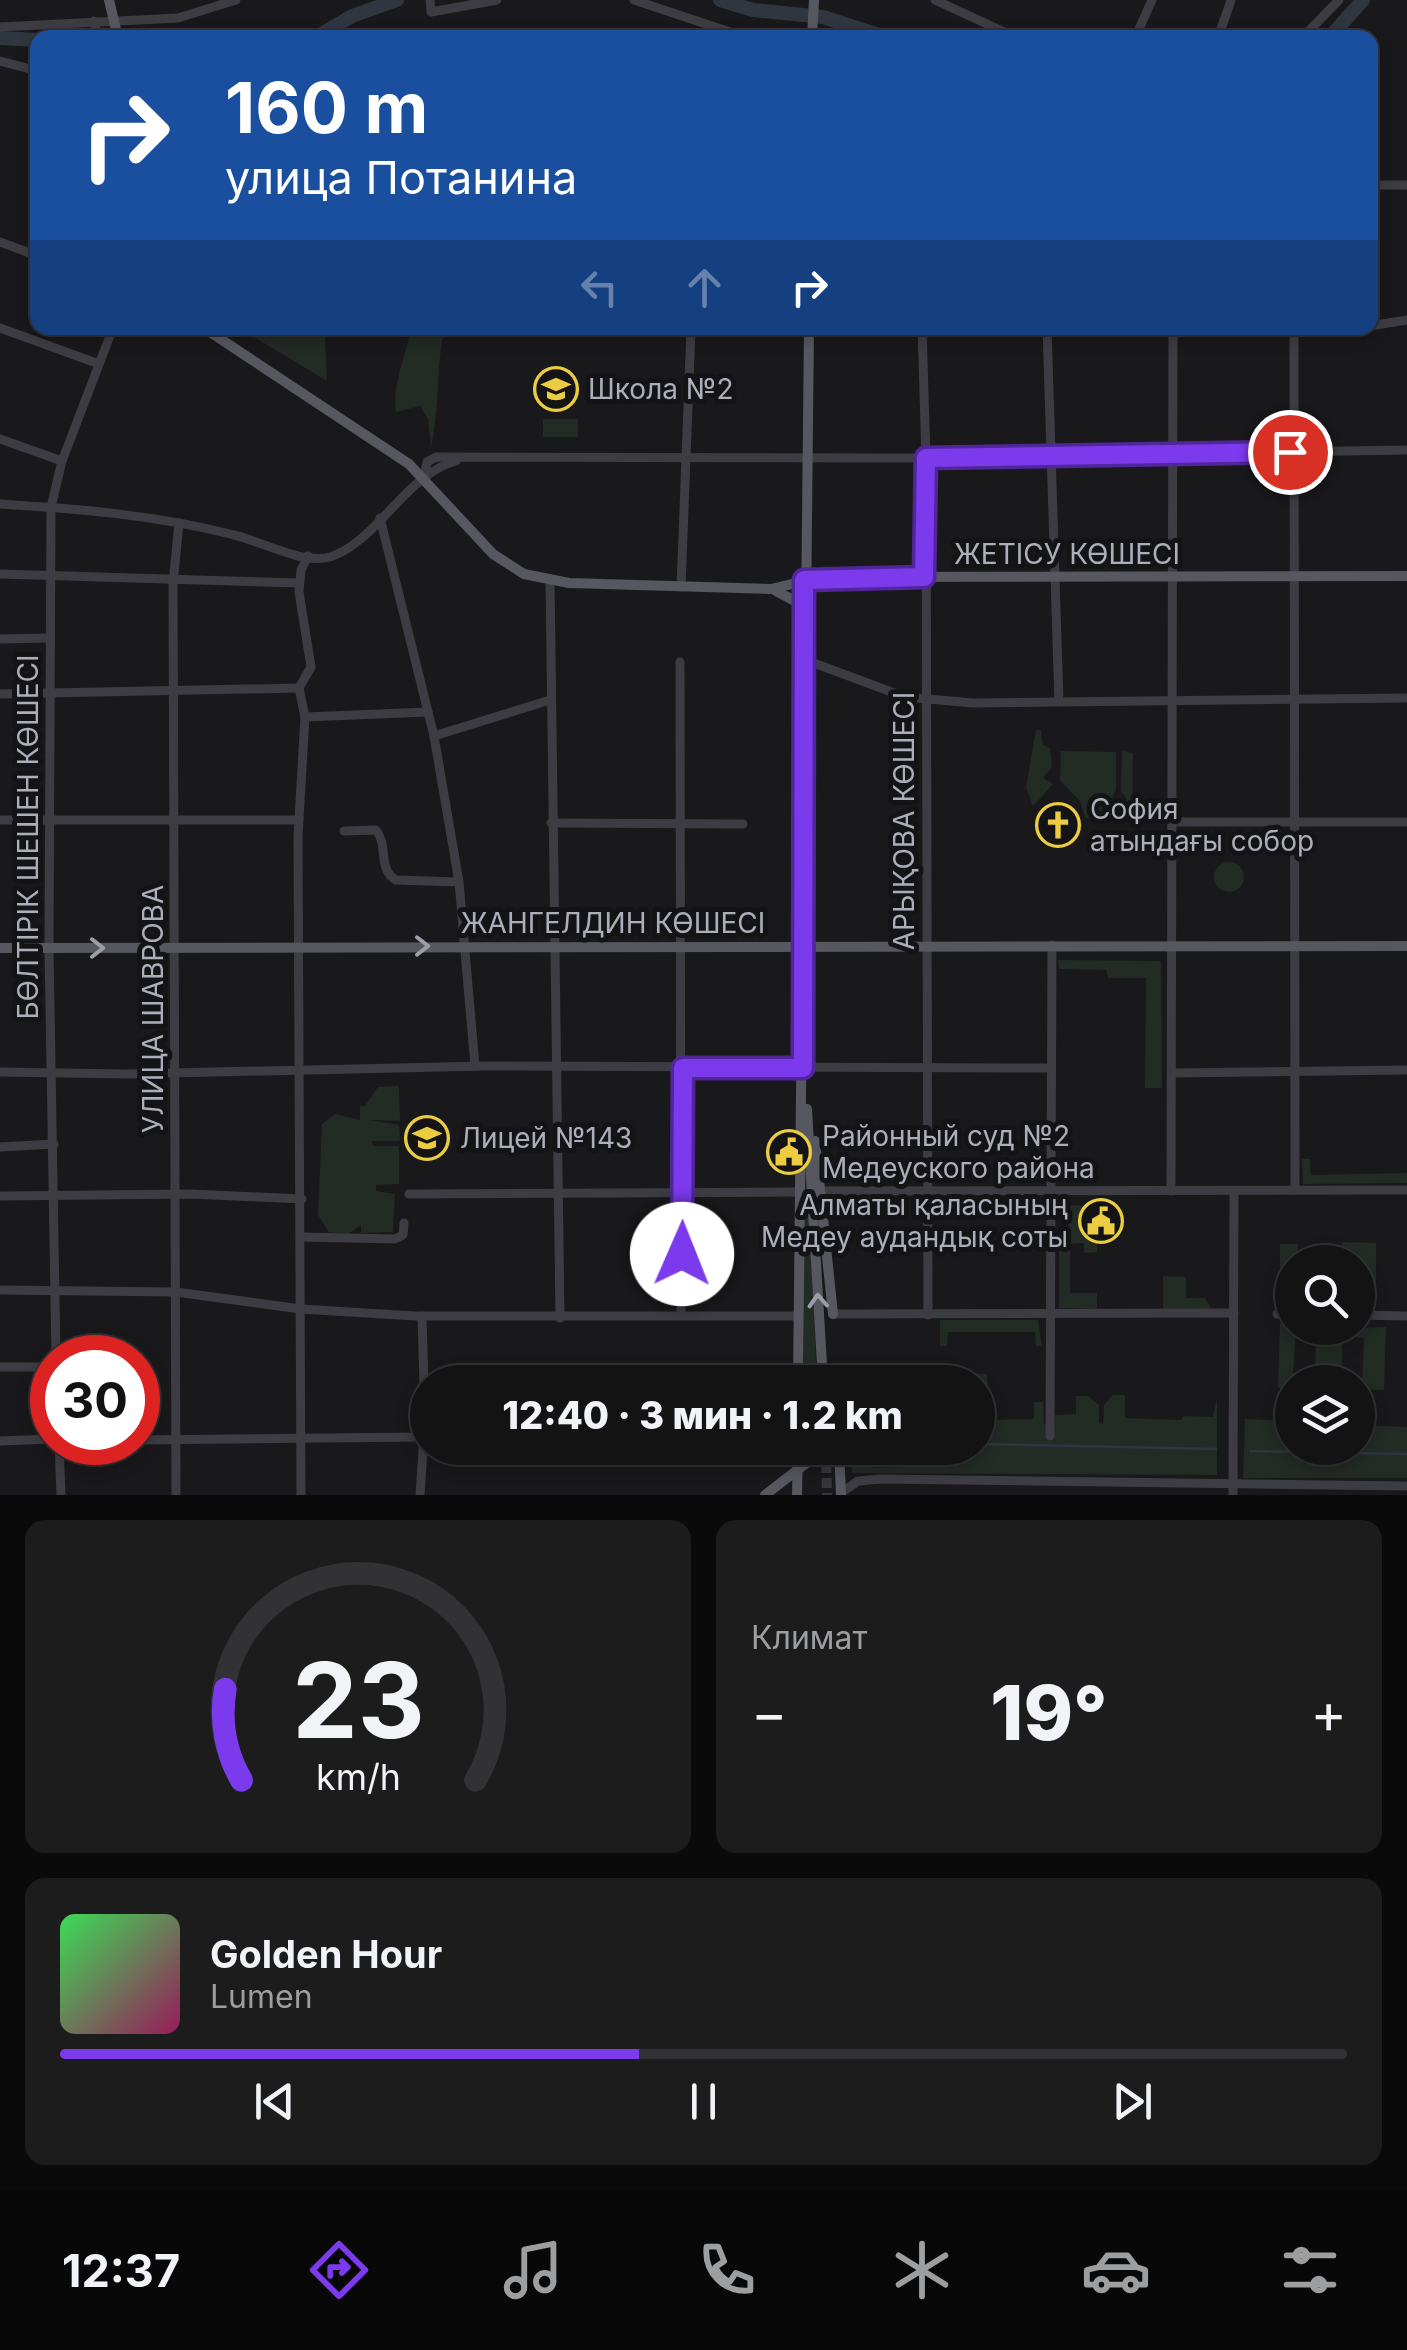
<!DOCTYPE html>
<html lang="ru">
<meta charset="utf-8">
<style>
:root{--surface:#131314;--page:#1c1c1d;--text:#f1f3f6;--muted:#9d9ea0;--line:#323234;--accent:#7c3aed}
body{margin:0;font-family:Inter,sans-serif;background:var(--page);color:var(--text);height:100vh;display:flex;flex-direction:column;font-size:38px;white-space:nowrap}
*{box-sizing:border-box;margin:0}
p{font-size:32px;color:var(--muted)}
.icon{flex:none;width:55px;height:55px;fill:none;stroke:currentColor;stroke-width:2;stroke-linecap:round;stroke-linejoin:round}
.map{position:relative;height:1495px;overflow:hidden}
.sheet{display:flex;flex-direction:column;gap:25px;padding:25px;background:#0a0a0b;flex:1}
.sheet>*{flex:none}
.top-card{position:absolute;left:30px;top:30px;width:1348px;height:305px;border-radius:20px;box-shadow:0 5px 15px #0003,0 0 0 2px var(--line);background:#1a4fa0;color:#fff;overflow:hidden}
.buttons{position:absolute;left:1275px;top:1245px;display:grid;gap:20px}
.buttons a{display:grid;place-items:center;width:100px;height:100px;border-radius:50%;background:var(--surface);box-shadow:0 5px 15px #0003,0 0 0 2px var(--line);font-size:50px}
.speed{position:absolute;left:30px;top:1335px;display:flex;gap:20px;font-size:50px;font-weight:700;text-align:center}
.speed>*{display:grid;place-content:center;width:130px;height:130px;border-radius:50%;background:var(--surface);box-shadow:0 5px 15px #0003,0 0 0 2px var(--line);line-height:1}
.speed .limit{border:15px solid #d22;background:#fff;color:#111}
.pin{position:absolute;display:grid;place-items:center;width:85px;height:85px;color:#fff;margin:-42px;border:5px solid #fff;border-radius:50%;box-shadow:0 2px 10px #0007}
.me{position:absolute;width:110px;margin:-55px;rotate:1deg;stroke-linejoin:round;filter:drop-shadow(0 0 8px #0008)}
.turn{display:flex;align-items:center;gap:35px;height:210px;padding:0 30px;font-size:45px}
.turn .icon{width:130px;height:130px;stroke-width:2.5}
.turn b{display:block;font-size:70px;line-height:85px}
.lanes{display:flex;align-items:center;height:95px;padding:0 30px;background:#0003;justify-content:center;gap:50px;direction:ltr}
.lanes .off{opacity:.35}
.big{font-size:75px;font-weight:800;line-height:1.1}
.sheet .widget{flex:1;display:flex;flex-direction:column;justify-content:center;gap:15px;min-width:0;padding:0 35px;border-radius:20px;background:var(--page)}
.sheet .dial{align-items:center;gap:0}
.dial svg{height:260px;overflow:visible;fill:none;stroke:var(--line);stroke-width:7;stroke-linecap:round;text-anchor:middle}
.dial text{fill:var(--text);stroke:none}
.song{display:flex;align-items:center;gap:30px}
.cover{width:120px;height:120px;border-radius:15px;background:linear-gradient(135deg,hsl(130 70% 55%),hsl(330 70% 35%))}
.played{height:10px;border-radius:5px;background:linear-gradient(90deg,var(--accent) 45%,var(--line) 45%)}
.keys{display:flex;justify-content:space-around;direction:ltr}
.heat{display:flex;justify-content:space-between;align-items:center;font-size:55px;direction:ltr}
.sheet .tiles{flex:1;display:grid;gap:25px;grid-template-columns:1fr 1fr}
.widget:last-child{grid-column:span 2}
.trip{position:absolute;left:410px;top:1365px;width:585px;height:100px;border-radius:50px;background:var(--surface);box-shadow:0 5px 15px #0003,0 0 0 2px var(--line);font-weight:800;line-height:100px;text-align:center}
.tabs{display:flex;height:160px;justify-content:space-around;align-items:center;background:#080808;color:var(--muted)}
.tabs .icon{width:70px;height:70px}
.tabs .on{color:var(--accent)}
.tabs b{font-size:45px;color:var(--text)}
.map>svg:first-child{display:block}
.green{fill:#232b25}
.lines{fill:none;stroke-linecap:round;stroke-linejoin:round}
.stream{stroke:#2f363f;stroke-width:2.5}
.river{stroke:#2f363f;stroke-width:14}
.major-tunnel{stroke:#36373b;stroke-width:10;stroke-dasharray:10 5;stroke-linecap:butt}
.minor{stroke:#3c3c42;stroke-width:9}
.major{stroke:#56575f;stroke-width:10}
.oneway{stroke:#9b9da8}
.route-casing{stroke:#51269a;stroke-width:25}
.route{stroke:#7c3aed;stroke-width:18}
.labels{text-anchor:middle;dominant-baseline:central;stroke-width:10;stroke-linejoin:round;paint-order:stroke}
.poi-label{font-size:28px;fill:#acaeba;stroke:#141416;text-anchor:start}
.street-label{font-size:28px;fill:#acaeba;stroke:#141416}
</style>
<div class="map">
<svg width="1407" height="1495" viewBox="0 0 1407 1495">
<rect width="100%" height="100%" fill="#19191b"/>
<!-- green -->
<g class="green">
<polygon points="239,328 330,328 325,339 327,381"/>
<path d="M411 328H444C436 369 440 407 431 448L428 419 420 406 396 412C392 383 406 357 411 328Z"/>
<rect x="543" y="419" width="35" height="18"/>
<polygon points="1036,730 1041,730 1043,745 1050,748 1052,767 1043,778 1053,784 1033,806 1026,788"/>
<polygon points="1061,751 1116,752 1116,790 1110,801 1117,808 1106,819 1085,818 1080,801 1060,780"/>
<polygon points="1122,751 1133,753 1132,820 1121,818 1121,807 1127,799 1121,791"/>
<circle cx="1229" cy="877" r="15"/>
<polygon points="1058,960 1161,961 1162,1088 1145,1088 1146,978 1108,978 1106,970 1059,969"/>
<polygon points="399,1086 400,1121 370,1120 399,1125 400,1141 372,1141 373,1146 399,1146 399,1184 376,1185 376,1191 395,1194 393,1232 361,1233 361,1225 348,1234 329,1232 318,1215 322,1124 335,1114 360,1120 360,1106 365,1106 378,1087"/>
<polygon points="804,1138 805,1138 817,1382 804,1382"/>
<polygon points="1302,1159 1310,1159 1311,1175 1407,1173 1407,1183 1303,1184"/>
<polygon points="1069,1205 1090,1206 1090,1211 1080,1212 1079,1230 1097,1230 1097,1252 1084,1253 1084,1243 1070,1244 1070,1293 1097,1293 1097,1309 1059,1308 1059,1242 1067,1239"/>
<polygon points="1342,1242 1376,1243 1376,1285 1358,1285 1358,1262 1342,1262"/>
<polygon points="1280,1244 1298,1244 1297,1262 1292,1262 1292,1305 1280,1304"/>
<polygon points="1163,1276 1186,1277 1186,1298 1205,1298 1212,1310 1163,1309"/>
<polygon points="940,1320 1038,1320 1042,1346 1036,1346 1035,1332 948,1332 947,1346 940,1346"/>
<polygon points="1280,1323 1296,1328 1292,1388 1278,1388"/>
<polygon points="1386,1327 1384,1390 1358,1389 1362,1383 1364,1338 1353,1337 1352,1328"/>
<polygon points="1303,1328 1343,1328 1341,1382 1315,1382 1316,1338 1303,1337"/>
<polygon points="973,1374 987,1374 991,1420 1034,1419 1034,1402 1043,1402 1044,1424 1055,1425 1055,1415 1076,1414 1076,1396 1088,1396 1099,1405 1099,1423 1103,1424 1104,1405 1113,1395 1125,1395 1125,1418 1181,1420 1184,1416 1213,1417 1217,1399 1217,1475 852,1473 852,1459 863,1460 872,1468 904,1467 908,1448 978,1448 980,1384 973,1382"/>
<polygon points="1245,1419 1292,1421 1292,1448 1358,1448 1358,1425 1407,1427 1407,1478 1243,1478"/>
</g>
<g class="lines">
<!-- stream -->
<g class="stream">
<polyline points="978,1444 1216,1449"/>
<polyline points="1250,1451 1407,1454"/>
</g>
<!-- river -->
<g class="river">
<polyline points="720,0 753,10 823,17 888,38"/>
<polyline points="0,38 38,40"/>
<polyline points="315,38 352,16 397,0"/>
<polyline points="1329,38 1363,0"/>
</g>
<!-- major-tunnel -->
<polyline class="major-tunnel" points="826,1448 827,1495"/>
<!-- minor -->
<g class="minor">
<polyline points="430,0 431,12 497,0"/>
<polyline points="634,0 748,38"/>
<polyline points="935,0 1017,38"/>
<polyline points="94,21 98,38"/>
<polyline points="0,27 178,18 236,0"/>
<polyline points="1135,38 1152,0"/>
<polyline points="1218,38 1231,0"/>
<polyline points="1302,38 1339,0"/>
<polyline points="1359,38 1359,37"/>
<polyline points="0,61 38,71"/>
<polyline points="1370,185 1407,185"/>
<polyline points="0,242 38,256"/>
<polyline points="1370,326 1407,320"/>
<polyline points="0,328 99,364"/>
<polyline points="627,328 1010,328"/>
<polyline points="922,328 926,458 928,1315"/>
<polyline points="1047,328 1059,702"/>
<polyline points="1294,328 1295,1190"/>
<polyline points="0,439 62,461"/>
<polyline points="424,477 427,462 436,457 926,458 1407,450"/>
<path d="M0 504C79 509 157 515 234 535 261 541 303 565 330 557 377 542 406 474 456 461"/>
<polyline points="380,518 434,736 459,882 475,1066"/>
<polyline points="0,574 299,583"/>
<polyline points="550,581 560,1318"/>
<polyline points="681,587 691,329"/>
<polyline points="0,639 50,638"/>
<polyline points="803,659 905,697 973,703 1407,698"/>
<polyline points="680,662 681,1315"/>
<polyline points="0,694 299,688"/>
<polyline points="305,717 428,712"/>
<polyline points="434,736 550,700"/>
<polyline points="0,820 299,820"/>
<polyline points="1173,822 1407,822"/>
<polyline points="551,823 743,824"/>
<path d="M344 831 376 830C389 846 377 869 396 880L459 882"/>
<polyline points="0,1072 127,1074 485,1066 1050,1068"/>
<polyline points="1173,1073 1407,1070"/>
<polyline points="0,1147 54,1144"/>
<polyline points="823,1191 1407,1190"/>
<polyline points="1171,1191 1173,328"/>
<polyline points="409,1194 799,1192"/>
<polyline points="0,1196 191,1194 302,1199"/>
<polyline points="302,1237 395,1239 403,1235 404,1223"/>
<polyline points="0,1290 176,1292 301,1309 415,1316 799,1316"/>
<polyline points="833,1314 1234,1313"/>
<polyline points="1277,1314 1292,1314"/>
<polyline points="1358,1315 1407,1316"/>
<polyline points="56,1358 49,948 51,507 62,461 113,328"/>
<polyline points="0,1367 52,1367"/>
<polyline points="1050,1436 1052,945"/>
<polyline points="138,1440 422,1437"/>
<polyline points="0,1441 52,1439"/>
<polyline points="59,1442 61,1495"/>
<polyline points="841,1493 858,1481 881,1479 1407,1486"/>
<polyline points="176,1495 173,584 179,523"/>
<polyline points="301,1495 298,836 305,717 299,688 311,667 299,592 301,570 308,556"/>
<polyline points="420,1495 425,1420 422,1316"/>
<polyline points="1233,1495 1234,1191"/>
</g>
<!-- major -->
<g class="major">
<polyline points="109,0 118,38"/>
<polyline points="812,38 814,0"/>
<polyline points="204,328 409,464 493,554 524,574 569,583 771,589 821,577 1407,576"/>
<polyline points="776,591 795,601 803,615"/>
<polyline points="0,948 1407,946"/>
<polyline points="807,1109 823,1382"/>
<polyline points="815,1141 833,1314"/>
<polyline points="798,1382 809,328"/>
<polyline points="839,1448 841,1495"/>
<polyline points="765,1495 826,1448"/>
<polyline points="797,1495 798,1448"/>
</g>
</g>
<!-- one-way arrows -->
<defs><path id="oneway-chevron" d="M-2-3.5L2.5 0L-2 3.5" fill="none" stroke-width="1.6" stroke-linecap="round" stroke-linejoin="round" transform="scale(2.5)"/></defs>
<g class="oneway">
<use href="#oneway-chevron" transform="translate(422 946)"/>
<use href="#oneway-chevron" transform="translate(97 948)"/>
<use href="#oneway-chevron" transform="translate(818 1301) rotate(-93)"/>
</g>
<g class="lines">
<!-- route casing -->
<g class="route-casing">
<polyline id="route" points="682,1254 683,1068 803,1068 804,580 924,577 926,458 1290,452"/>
</g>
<!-- route -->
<use href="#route" class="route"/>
</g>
<!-- icons -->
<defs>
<g id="school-ring" transform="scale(2.25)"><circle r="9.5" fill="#141416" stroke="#eccc41" stroke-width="1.5"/><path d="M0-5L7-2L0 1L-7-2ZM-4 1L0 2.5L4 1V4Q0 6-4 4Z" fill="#eccc41"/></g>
<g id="church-ring" transform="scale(2.25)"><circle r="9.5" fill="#141416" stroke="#eccc41" stroke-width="1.5"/><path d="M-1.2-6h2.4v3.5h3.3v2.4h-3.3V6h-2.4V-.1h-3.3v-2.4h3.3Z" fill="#eccc41"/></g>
<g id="civic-ring" transform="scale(2.25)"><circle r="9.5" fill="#141416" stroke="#eccc41" stroke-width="1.5"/><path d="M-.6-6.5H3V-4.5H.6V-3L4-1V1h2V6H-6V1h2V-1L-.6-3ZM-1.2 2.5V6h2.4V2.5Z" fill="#eccc41"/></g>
</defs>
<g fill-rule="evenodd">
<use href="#school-ring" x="556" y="389"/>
<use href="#church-ring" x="1058" y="825"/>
<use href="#school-ring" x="427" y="1138"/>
<use href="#civic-ring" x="789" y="1152"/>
<use href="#civic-ring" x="1101" y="1221"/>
</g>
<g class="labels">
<!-- poi labels -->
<g class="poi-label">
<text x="588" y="389">Школа №2</text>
<text x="1090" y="809">София<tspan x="1090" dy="32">атындағы собор</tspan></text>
<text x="822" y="1136">Районный суд №2<tspan x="822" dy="32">Медеуского района</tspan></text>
<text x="460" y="1138">Лицей №143</text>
<text x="1068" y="1205" text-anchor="end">Алматы қаласының<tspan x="1068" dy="32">Медеу аудандық соты</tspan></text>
</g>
<!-- street labels -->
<g class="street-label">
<text x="1067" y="554">ЖЕТІСУ КӨШЕСІ</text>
<text transform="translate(904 821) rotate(-90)">АРЫҚОВА КӨШЕСІ</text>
<text transform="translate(28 837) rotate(-90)">БӨЛТІРІК ШЕШЕН КӨШЕСІ</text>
<text x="613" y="923">ЖАНГЕЛДИН КӨШЕСІ</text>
<text transform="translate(153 1009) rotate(-90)">УЛИЦА ШАВРОВА</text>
</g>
</g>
</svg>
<div class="buttons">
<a><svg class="icon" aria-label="search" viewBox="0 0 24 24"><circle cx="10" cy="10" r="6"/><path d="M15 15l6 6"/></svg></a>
<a><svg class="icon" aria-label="layers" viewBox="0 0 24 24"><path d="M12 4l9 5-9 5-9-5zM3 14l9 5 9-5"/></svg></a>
</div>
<div class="speed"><div class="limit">30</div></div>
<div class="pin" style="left:1290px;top:452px;background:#d93025"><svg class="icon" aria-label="arrive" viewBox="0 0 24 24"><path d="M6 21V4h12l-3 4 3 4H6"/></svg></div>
<svg class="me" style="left:682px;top:1254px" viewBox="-20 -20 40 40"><circle r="19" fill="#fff"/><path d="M0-13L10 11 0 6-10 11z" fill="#7c3aed"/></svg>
<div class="trip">12:40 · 3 мин · 1.2 km</div>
<div class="top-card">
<div class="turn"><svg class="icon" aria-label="right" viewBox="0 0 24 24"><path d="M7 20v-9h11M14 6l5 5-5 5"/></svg><div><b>160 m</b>улица Потанина</div></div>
<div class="lanes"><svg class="icon off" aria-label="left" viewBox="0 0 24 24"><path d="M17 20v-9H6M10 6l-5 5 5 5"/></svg><svg class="icon off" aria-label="ahead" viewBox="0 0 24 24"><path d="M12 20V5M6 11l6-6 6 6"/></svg><svg class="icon" aria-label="right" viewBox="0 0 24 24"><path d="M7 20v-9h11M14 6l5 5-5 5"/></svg></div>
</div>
</div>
<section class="sheet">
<div class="tiles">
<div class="widget dial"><svg viewBox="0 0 100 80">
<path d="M14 69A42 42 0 1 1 86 69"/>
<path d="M14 69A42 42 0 0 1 9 41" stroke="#7c3aed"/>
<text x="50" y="56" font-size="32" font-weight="700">23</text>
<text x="50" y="72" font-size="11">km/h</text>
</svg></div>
<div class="widget"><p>Климат</p>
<div class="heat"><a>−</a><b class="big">19°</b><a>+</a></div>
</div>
<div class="widget">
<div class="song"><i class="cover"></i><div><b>Golden Hour</b><p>Lumen</p></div></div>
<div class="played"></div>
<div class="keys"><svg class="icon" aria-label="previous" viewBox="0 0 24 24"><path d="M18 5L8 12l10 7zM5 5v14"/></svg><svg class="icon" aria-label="pause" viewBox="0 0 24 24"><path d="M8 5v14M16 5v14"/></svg><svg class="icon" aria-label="next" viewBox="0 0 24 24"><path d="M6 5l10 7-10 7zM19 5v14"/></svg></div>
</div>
</div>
</section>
<nav class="tabs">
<b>12:37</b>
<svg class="icon on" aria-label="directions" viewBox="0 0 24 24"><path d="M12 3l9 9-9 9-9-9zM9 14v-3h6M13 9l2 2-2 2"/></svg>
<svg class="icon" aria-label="music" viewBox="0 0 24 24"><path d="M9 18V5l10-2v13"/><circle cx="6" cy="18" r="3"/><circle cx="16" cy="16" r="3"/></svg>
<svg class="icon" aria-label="phone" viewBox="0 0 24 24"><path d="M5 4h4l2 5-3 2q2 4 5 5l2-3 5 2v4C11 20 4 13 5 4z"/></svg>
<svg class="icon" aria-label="climate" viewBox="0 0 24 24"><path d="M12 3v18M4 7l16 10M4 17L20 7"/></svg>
<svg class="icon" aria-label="car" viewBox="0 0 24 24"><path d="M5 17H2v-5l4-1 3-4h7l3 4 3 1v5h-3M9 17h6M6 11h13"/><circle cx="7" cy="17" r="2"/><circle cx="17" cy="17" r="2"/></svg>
<svg class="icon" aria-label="filters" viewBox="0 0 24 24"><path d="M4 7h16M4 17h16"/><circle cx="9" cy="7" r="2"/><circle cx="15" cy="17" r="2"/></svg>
</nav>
